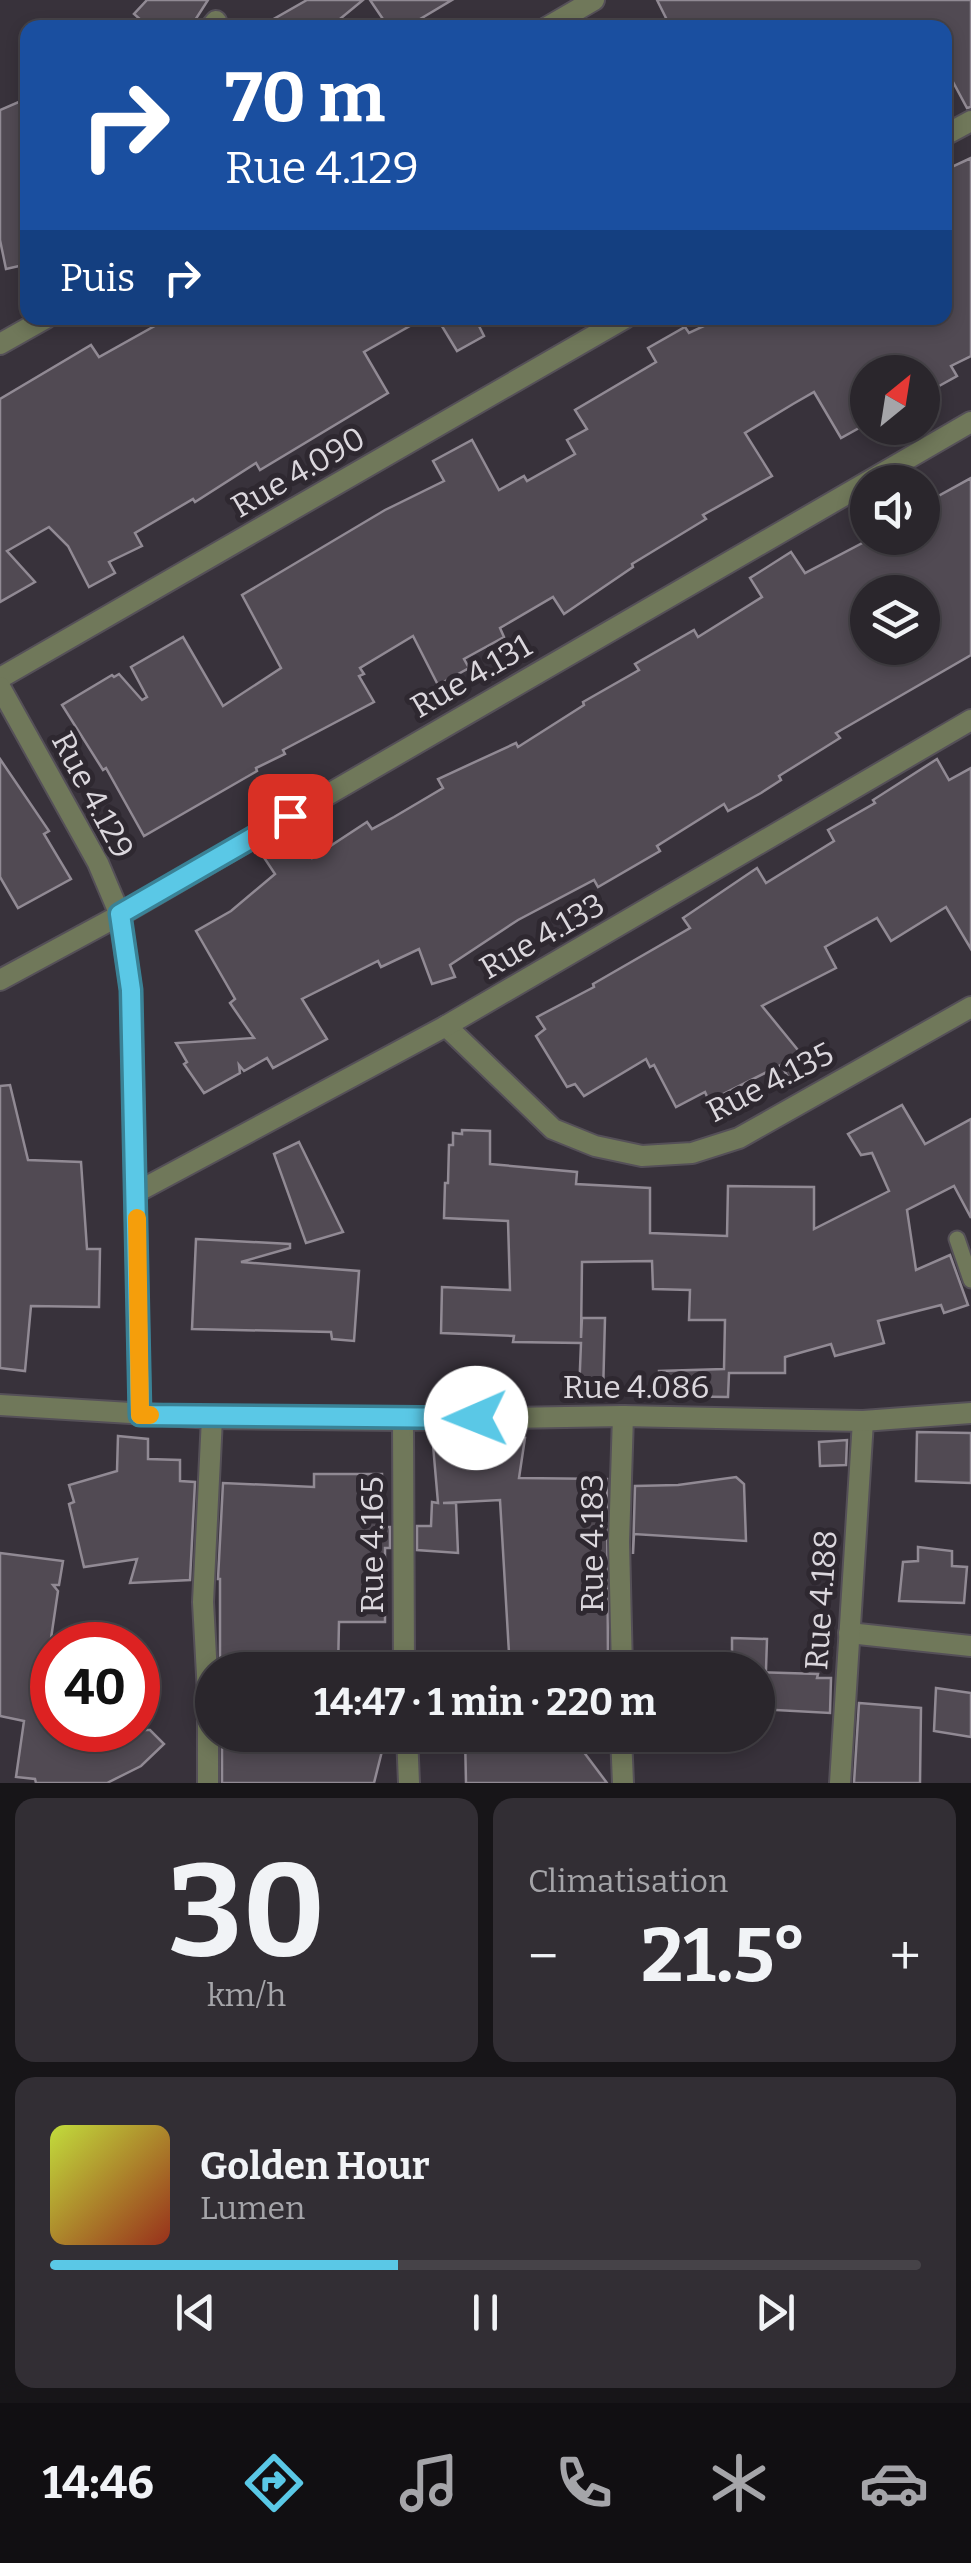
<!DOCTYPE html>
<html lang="fr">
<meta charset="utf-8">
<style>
:root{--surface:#2a262c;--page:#322e34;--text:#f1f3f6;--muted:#a5a5a9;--line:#464348;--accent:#5ac8e6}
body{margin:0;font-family:Bitter,serif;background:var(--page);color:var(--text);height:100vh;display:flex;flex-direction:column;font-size:38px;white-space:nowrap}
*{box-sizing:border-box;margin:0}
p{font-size:32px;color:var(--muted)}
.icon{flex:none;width:55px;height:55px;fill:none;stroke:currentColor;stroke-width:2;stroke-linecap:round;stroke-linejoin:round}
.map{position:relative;height:1783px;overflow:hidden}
.side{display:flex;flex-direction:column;gap:15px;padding:15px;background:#171518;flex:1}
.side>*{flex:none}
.hud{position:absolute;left:20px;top:20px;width:932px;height:305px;border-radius:20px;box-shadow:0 5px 15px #0003,0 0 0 2px var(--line);background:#1a4fa0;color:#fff;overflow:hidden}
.needle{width:65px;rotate:30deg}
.controls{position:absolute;left:850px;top:355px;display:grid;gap:20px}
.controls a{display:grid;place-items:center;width:90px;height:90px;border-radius:50%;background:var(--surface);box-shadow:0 5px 15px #0003,0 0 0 2px var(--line);font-size:50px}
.speed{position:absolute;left:30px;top:1622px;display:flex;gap:20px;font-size:50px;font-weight:700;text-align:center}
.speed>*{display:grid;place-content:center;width:130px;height:130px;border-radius:50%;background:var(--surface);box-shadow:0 5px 15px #0003,0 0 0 2px var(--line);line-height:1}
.speed .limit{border:15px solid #d22;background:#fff;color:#111}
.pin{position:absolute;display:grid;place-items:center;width:85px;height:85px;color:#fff;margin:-42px;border-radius:20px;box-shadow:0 5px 15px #0006}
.me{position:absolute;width:110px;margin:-55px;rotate:269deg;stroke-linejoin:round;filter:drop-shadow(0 0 8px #0008)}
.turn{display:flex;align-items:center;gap:35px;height:210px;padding:0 40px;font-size:45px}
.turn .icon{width:130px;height:130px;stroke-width:2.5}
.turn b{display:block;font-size:70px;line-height:85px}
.then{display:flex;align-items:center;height:95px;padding:0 40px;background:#0003;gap:20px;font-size:38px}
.big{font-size:75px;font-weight:700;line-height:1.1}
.side .card{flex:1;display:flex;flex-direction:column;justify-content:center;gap:15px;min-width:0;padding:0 35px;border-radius:20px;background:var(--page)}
.side .dial{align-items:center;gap:0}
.dial b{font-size:130px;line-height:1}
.song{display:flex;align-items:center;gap:30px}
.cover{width:120px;height:120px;border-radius:15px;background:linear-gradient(135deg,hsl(70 70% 55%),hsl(10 70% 35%))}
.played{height:10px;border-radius:5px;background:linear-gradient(90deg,var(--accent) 40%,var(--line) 40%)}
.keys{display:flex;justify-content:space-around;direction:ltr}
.heat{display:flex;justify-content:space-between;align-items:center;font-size:55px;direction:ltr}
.side .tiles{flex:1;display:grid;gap:15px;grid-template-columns:1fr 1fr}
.card:last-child{grid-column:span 2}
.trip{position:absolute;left:195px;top:1652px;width:580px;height:100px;border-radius:50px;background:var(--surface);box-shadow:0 5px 15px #0003,0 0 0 2px var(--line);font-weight:700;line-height:100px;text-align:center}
.dock{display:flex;height:160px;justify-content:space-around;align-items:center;background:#110f12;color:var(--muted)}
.dock .icon{width:70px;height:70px}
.dock .on{color:var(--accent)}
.dock b{font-size:45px;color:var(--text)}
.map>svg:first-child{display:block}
.building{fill:#514a53;stroke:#918a94;stroke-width:2.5;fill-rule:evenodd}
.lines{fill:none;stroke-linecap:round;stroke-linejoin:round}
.service-casing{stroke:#555058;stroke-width:19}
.minor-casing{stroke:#555058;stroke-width:24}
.tertiary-casing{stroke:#555058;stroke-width:24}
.service{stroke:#70785a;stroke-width:15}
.minor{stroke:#70785a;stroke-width:20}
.tertiary{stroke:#70785a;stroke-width:20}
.route-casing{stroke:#3a8296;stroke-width:25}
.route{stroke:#5ac8e6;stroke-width:18}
.slow{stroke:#f59e0b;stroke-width:18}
.labels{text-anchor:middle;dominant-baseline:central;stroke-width:10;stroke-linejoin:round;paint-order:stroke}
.street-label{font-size:32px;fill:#dbd7dd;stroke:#2e2830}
</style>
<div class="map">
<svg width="971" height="1783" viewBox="0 0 971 1783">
<rect width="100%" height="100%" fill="#38323b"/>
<!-- building -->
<g class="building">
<polygon points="147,0 208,0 190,28 150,28 134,14"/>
<polygon points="307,0 363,0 329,28 258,28"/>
<polygon points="370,0 452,0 405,28 389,28"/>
<polygon points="657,0 971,0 971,107 967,108 945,67 945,28 671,28"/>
<polygon points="28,98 28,264 6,269 0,240 0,110"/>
<polygon points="971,158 971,356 951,366 957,376 930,391 922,372 868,372 868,423 841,438 814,392 793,404 745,433 772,476 703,515 706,519 632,564 633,567 564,614 553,597 500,628 504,637 464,659 469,668 438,685 413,636 360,668 364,674 359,676 374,702 283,750 285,754 256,768 257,771 144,836 106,768 103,770 62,705 112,675 114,677 119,674 142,700 147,697 131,667 183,637 223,706 281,668 242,595 385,510 444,481 433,461 472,440 499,490 524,476 527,481 575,454 567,440 587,429 575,410 656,362 648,348 685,327 689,333 721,318 945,318 945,170"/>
<polygon points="169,318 424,318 364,352 388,393 260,470 256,463 195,502 193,499 135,533 142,546 109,562 115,573 89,587 68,546 49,527 7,551 35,582 0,602 0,399 91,345 99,357"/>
<polygon points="437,318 475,318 484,336 457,351"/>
<path d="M971 478V655L836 733 840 738 779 776 781 780 761 793 728 811 724 804 657 846 660 851 598 887 594 880 518 920 450 965 455 977 432 984 419 949 381 967 378 961 302 999 327 1039 273 1068 267 1058 244 1071 239 1065 240 1073 204 1093 184 1064 187 1062 176 1043 254 1038 230 1003 235 999 196 931 231 911 275 874 259 850 293 831 312 858 367 822 372 829 394 817 443 788 438 779 516 743 518 747 584 705 583 702 639 670 635 664 694 630 698 637 762 597 750 578 791 552 805 573 872 538H922V505ZM868 592H922V648H868Z"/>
<polygon points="0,759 49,831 44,834 71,879 18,908 0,877"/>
<polygon points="937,759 949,780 971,768 971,949 946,907 891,941 877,918 825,947 836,968 762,1006 815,1071 793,1086 781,1065 709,1101 705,1092 676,1107 654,1065 650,1067 646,1059 584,1096 575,1084 567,1087 536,1036 545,1029 537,1017 594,987 593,984 690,928 683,918 757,868 766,883 834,841 828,830 875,803 873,800"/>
<polygon points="10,1085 28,1160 81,1162 87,1249 100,1249 99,1307 31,1306 25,1371 0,1368 0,1086"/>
<polygon points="902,1105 925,1144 971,1119 971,1218 954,1186 907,1210 916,1270 950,1255 968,1305 944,1313 941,1305 878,1321 884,1343 835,1356 831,1344 785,1357 785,1373 729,1373 728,1397 660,1396 659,1371 724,1369 725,1320 689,1320 690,1290 653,1289 652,1261 582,1262 581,1338 582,1318 605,1318 603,1395 579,1393 581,1343 513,1342 514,1336 441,1333 442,1287 510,1290 508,1221 444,1218 445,1183 448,1183 449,1145 453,1145 453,1133 462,1134 462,1130 490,1131 490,1164 577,1172 576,1184 650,1188 650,1233 727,1236 728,1186 814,1187 814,1229 889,1191 872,1153 861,1155 848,1134"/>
<polygon points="299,1142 343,1232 306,1243 274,1154"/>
<polygon points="196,1239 290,1244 290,1248 241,1262 359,1271 354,1341 332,1339 331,1332 192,1329"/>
<polygon points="917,1432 971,1433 971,1483 916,1481"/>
<polygon points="432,1433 525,1438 519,1478 607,1479 608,1670 510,1670 500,1500 443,1503 456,1503 458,1553 417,1550 417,1526 431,1526 432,1502 438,1503"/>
<polygon points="118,1436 148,1439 148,1459 180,1460 180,1481 195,1482 190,1580 130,1583 137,1559 84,1567 69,1504 74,1502 69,1485 117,1471"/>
<polygon points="847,1440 846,1465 820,1466 819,1442"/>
<polygon points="314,1474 382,1474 383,1527 390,1527 390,1548 385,1548 385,1622 339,1622 338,1670 220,1670 220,1579 218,1579 223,1483 314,1487"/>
<polygon points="736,1477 744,1484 746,1541 634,1534 633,1554 635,1486 678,1485"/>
<polygon points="918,1547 952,1551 952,1566 967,1567 964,1603 899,1601 903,1562 918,1561"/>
<polygon points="0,1553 63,1561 59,1585 53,1585 58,1591 44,1686 52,1678 52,1730 150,1730 164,1744 141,1766 107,1783 36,1783 35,1779 16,1777 24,1721 0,1716"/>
<polygon points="732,1638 767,1639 766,1670 732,1670"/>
<polygon points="758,1672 818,1674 817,1678 831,1678 830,1713 758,1709"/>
<polygon points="936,1688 971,1693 971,1737 934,1731"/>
<polygon points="859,1703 921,1708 920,1783 854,1783"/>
<polygon points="222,1735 386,1735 374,1783 222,1783"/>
<polygon points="465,1735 571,1735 607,1783 466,1783"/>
</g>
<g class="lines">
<!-- service casing -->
<g class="service-casing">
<polyline id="service" points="957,1239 971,1280"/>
</g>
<!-- minor casing -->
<g class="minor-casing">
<g id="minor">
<polyline points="210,28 216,21"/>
<polyline points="546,28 594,0"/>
<polyline points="945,135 971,121"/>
<polyline points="0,344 46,318"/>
<polyline points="0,678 625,318"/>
<polyline points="0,687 98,863 120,915 131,990 140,1415"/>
<polyline points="0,980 120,915 971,422"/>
<polyline points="446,1026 553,1129 595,1146 642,1156 692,1153 739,1138 971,1007"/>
<polyline points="137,1192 446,1026 971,720"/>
<polyline points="403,1420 404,1670"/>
<polyline points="849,1633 971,1646"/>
<polyline points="622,1670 619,1542 623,1416"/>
<polyline points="407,1735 409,1783"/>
<polyline points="621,1735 623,1783"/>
<polyline points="208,1783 208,1693 203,1602 212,1418"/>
<polyline points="840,1783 863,1421"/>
</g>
</g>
<!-- tertiary casing -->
<g class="tertiary-casing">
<polyline id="tertiary" points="0,1405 212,1418 403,1420 623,1416 863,1421 971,1413"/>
</g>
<!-- service -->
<use href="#service" class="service"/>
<!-- minor -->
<use href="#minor" class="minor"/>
<!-- tertiary -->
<use href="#tertiary" class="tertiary"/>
</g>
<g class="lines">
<!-- route casing -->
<g class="route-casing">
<polyline id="route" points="290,816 120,914 131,990 140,1415 476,1418"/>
</g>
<!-- route -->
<use href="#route" class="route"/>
<!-- slow -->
<polyline class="slow" points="137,1218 140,1415 150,1415"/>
</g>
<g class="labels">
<!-- street labels -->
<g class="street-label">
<text transform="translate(298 472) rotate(-30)">Rue 4.090</text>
<text transform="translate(471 676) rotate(-30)">Rue 4.131</text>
<text transform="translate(93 795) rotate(62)">Rue 4.129</text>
<text transform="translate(542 936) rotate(-30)">Rue 4.133</text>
<text transform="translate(770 1082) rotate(-27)">Rue 4.135</text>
<text x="636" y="1387">Rue 4.086</text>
<text transform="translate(592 1543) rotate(-90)">Rue 4.183</text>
<text transform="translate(372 1545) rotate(-90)">Rue 4.165</text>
<text transform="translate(821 1600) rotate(-86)">Rue 4.188</text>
</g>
</g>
</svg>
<div class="controls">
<a><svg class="needle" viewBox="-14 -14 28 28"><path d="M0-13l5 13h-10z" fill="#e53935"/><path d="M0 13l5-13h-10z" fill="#a5a5a9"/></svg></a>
<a><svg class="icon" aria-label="sound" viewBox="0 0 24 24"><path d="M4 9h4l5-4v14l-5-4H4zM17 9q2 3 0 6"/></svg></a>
<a><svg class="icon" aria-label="layers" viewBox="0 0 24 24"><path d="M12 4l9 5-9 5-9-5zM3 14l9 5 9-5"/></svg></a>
</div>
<div class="speed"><div class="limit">40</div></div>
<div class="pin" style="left:290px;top:816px;background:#d93025"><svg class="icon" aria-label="arrive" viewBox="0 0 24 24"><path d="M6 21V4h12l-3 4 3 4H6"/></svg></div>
<svg class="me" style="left:476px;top:1418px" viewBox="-20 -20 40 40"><circle r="19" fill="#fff"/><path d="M0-13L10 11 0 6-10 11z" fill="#5ac8e6"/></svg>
<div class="trip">14:47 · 1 min · 220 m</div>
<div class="hud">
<div class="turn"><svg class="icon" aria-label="right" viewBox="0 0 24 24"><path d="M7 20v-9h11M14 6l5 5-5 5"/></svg><div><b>70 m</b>Rue 4.129</div></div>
<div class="then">Puis<svg class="icon" aria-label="right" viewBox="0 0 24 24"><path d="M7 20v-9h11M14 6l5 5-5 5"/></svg></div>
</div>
</div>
<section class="side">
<div class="tiles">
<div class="card dial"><b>30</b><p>km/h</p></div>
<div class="card"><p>Climatisation</p>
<div class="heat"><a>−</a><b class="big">21.5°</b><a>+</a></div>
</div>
<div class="card">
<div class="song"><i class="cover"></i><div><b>Golden Hour</b><p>Lumen</p></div></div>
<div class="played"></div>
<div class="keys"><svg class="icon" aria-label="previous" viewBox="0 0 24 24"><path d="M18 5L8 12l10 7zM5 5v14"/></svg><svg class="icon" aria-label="pause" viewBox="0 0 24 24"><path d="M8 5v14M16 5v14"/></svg><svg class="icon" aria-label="next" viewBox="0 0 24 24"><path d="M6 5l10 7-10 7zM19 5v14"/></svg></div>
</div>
</div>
</section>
<nav class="dock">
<b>14:46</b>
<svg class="icon on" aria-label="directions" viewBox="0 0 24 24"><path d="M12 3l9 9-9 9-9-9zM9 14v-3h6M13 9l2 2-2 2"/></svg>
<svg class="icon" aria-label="music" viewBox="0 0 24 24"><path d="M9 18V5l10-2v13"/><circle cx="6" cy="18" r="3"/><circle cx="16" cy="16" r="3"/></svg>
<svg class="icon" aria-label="phone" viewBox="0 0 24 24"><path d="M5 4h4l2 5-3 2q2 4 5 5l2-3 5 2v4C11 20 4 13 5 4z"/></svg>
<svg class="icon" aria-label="climate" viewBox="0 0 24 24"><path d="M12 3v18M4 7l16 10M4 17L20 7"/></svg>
<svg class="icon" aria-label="car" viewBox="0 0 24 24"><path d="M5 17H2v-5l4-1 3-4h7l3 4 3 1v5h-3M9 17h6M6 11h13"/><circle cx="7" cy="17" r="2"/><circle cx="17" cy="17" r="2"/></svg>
</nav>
